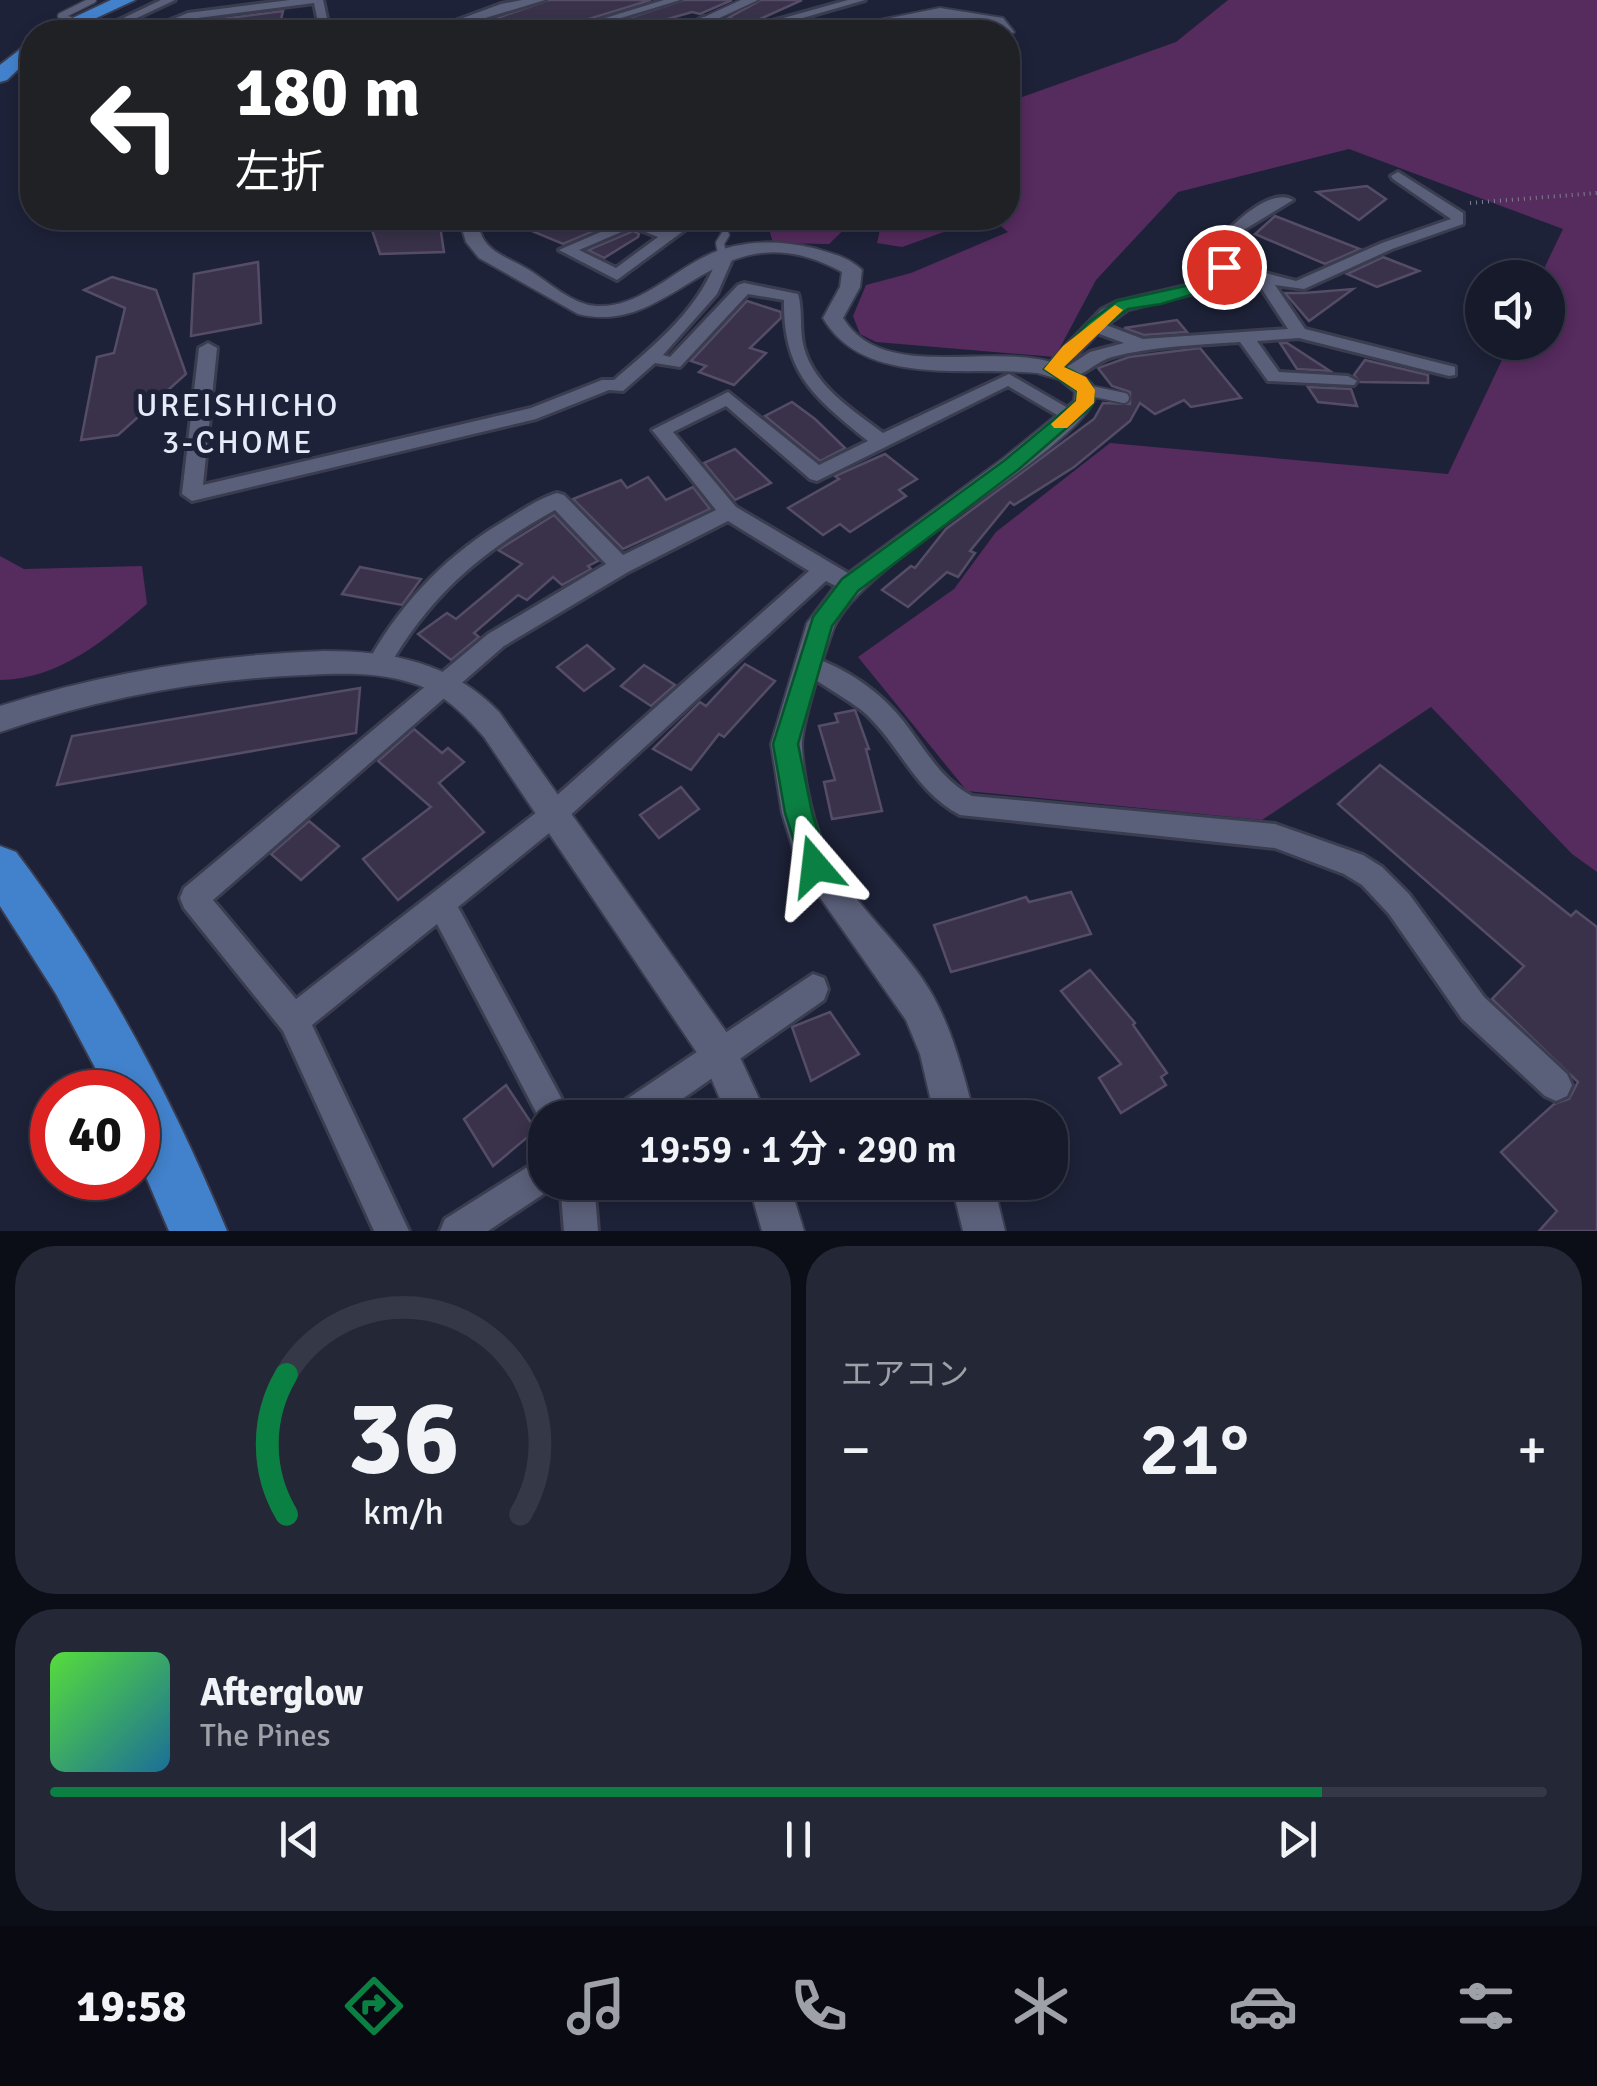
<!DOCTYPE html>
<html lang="ja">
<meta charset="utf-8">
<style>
:root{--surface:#161a2a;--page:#232736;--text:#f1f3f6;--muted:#9ea1a8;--line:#353847;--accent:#0b8043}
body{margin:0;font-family:Signika,"Noto Sans JP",sans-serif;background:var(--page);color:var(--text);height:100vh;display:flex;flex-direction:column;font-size:38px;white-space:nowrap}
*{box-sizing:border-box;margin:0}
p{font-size:32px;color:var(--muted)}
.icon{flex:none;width:55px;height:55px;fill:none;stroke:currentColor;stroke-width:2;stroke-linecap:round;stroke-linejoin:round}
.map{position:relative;height:1231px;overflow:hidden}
.drawer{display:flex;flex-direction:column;gap:15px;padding:15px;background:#0c0e17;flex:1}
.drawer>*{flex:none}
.hud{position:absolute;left:20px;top:20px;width:1000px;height:210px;border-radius:40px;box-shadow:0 5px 15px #0003,0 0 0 2px var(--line);background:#202124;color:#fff;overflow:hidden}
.tools{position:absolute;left:1465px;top:260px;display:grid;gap:20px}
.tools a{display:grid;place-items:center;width:100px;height:100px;border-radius:50%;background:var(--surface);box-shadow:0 5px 15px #0003,0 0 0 2px var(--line);font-size:50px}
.speed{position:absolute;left:30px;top:1070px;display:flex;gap:20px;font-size:50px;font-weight:700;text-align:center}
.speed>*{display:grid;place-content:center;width:130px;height:130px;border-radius:50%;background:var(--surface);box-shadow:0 5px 15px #0003,0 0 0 2px var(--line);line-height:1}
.speed .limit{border:15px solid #d22;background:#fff;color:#111}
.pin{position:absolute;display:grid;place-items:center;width:85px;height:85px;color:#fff;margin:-42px;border:5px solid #fff;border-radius:50%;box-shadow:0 2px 10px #0007}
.me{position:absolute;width:110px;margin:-55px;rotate:343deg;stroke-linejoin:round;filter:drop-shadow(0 0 8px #0008)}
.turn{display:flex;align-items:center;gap:35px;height:210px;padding:0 50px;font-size:45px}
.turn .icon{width:130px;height:130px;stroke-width:2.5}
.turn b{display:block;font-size:70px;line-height:85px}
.big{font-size:75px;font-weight:600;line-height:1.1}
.drawer .card{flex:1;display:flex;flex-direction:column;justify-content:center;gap:15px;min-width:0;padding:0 35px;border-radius:40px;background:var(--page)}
.drawer .dial{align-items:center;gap:0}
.dial svg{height:260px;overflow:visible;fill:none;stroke:var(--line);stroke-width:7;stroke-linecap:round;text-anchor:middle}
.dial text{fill:var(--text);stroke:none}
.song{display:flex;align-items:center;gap:30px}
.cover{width:120px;height:120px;border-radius:15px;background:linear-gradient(135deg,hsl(110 70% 55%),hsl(200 70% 35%))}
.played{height:10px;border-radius:5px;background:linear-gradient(90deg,var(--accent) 85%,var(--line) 85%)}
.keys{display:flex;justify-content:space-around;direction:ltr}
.heat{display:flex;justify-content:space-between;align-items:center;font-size:55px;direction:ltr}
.drawer .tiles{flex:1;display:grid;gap:15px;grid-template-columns:1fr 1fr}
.card:last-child{grid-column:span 2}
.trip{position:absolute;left:528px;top:1100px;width:540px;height:100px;border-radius:40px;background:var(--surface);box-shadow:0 5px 15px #0003,0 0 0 2px var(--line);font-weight:600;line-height:100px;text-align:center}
.dock{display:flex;height:160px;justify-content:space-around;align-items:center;background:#090a11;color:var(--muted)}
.dock .icon{width:70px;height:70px}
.dock .active{color:var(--accent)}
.dock b{font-size:45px;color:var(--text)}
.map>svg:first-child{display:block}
.green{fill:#562b5e}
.building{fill:#39324a;stroke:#554d67;stroke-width:2.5}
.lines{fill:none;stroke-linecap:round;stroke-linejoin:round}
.service-far2-casing{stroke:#3a3c4f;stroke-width:9}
.service-far1-casing{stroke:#3a3c4f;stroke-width:11}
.service-casing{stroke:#3a3c4f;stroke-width:14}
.minor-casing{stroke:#3a3c4f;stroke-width:6}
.tertiary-casing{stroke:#3a3c4f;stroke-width:4}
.trunk-casing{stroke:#3a3c4f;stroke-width:4}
.path{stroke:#7c8093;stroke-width:4;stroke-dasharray:1 5;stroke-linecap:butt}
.service-far2{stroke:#5b607a;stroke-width:6}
.service-far1{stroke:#5b607a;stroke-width:8}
.service{stroke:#5b607a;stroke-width:10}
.minor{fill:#5b607a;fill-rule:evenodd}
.tertiary{fill:#5b607a;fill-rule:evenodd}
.trunk{fill:#4282cc;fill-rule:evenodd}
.route{fill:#0b8043;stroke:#07532c;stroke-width:2.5}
.slow{fill:#f59e0b}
.labels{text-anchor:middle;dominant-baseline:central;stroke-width:10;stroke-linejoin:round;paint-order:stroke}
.neighbourhood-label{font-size:32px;letter-spacing:2.5px;fill:#e6eaf9;stroke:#1e2238}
</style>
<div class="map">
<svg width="1597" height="1231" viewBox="0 0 1597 1231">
<rect width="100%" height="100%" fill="#1e2238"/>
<!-- green -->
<g class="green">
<polygon points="1228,0 1597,0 1597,872 1572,854 1431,707 1262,820 967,791 858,657 954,589 996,532 1110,443 1448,474 1510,343 1548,342 1548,278 1540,277 1563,229 1349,149 1178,192 1096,280 1055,357 876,342 860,334 853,316 866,285 911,273 1008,232 991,218 1008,218 1008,102 1176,42"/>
<polygon points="766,218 983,218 902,247 877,243 882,221 855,219 829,244 773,243"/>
<path d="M0 556 24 569 142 566 147 604C104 641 59 679 0 680Z"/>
</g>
<!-- building -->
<g class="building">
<polygon points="549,0 651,0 559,28 556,32 481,32 497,18"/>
<polygon points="684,0 732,0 700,14 692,12 622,32 586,32"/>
<polygon points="761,0 802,0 751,23 728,18"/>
<polygon points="283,11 278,32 196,32 199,22"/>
<polygon points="942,24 964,24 991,32 913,32 912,27"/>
<polygon points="1367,186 1386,199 1359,220 1317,192"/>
<polygon points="1275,216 1360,249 1325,264 1255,234"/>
<polygon points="368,218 439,219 444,252 380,254"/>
<polygon points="562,218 625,218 563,244 527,229"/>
<polygon points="633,231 639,234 638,237 604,258 588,250"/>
<polygon points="1383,257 1419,271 1377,287 1347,274"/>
<polygon points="258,262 261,323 191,336 194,274"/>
<polygon points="112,277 156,290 186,374 118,435 81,440 97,357 114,353 125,308 84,290"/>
<polygon points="1353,289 1309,321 1285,293 1304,293"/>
<polygon points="747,301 781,312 781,318 750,348 766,353 734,385 699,372 706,366 691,361"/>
<polygon points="1177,320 1187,332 1144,335 1124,328"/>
<polygon points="1280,343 1287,343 1330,371 1297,369"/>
<polygon points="1200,348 1241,398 1191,407 1184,400 1155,414 1140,403 1130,421 1074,467 1014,505 1010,502 970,551 975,553 958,577 947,572 908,607 882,590 911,566 915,568 946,529 1094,419 1103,403 1130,404 1130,392 1112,386 1098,368 1129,357"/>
<polygon points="1365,360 1428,375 1428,383 1360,382 1354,375"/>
<polygon points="1308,387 1351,389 1357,406 1318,402"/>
<polygon points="792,402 815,419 845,448 820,461 765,416"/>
<polygon points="735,449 771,483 735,500 704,463"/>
<polygon points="885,454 917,479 899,490 906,496 850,532 840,524 823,535 788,508 839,479 835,476"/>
<polygon points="648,477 666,500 693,487 710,509 623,549 573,499 621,480 627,488"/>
<polygon points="554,515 598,561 588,566 591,569 562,585 553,577 527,600 518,595 474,633 479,637 451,660 418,634 447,613 456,619 522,564 498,550"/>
<polygon points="360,567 421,579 402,605 342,594"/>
<polygon points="587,645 614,669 584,691 557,667"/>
<polygon points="745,664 775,681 724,737 719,734 691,770 653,749 700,702 706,706"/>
<polygon points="644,665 675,685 651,706 621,686"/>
<polygon points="360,688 356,733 57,785 72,736"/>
<polygon points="855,710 869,749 866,749 882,811 832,819 824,782 835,780 819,726 838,722 835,714"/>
<polygon points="414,729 442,753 448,748 464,762 439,783 484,832 398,900 363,859 431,807 378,761"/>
<polygon points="1380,765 1571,916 1576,911 1597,927 1597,1231 1539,1231 1557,1211 1501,1152 1554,1104 1569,1099 1578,1082 1492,999 1524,966 1338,804"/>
<polygon points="681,787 699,809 659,838 640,815"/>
<polygon points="309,821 339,846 301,880 271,854"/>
<polygon points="1071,892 1091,934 951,972 934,925 1026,897 1029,902"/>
<polygon points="1090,970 1135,1023 1133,1025 1167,1073 1161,1077 1166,1085 1121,1113 1099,1078 1121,1064 1061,991"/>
<polygon points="830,1012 859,1054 811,1081 792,1027"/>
<polygon points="506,1085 536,1130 493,1166 464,1119"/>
</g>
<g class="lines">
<!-- service-far2 casing -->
<g class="service-far2-casing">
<polyline id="service-far2" points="72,21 61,16 93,0"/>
</g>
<!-- service-far1 casing -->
<g class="service-far1-casing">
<polyline id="service-far1" points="722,254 720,243 725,235"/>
</g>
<!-- service casing -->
<g class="service-casing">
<polyline id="service" points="1086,390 1124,398"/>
</g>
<!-- minor casing -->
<g class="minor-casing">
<g id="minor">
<polygon points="161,0 175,0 107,32 94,32"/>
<polygon points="290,0 323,0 330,32 320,32 314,3 190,19 155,32 141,32 188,13"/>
<polygon points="522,0 545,0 439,32 425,32 501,4"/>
<polygon points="664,0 680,0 575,32 560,32"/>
<polygon points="848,0 865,0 754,32 698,20 703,17 751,27"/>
<polygon points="376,28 417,29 422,32 372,32"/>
<path d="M1398 172 1463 213V224L1392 249 1304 289 1275 285 1305 329 1455 367V375L1449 376 1299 338 1257 341 1279 372 1348 376 1357 381 1354 385 1268 381 1240 342C1197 345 1154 346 1112 357 1094 362 1080 381 1062 378V370L1090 352 1124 343 1097 333 1059 373H1047L1044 369 1101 310 1117 302 1186 286 1195 274 1215 265 1209 255C1220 234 1269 185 1293 200L1242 231 1225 255 1230 264 1296 281 1382 243 1451 219 1393 179 1391 176ZM1225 272 1256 280 1288 329 1143 339 1106 325 1128 309 1198 292 1207 280Z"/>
<path d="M633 218 668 231 685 218H701L617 280 559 250ZM633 227 658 237 616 268 579 250Z"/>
<path d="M727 248 735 253 717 294 663 355 670 357 738 285 744 283 798 294C803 310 799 330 804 348 815 387 853 410 883 433L1009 374 1080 415 1071 421 1064 419 1008 386 817 481 810 479 726 406 673 432 736 507 858 579 861 585 850 593 826 581 564 821 458 907 572 1118H545V1129L437 924 312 1025 409 1231H374L283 1031 184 908 180 898 184 888 488 634 606 564 555 510C481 551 427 598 386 672H370L366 665 370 658C405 598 449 553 509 518 524 509 540 498 557 493L564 495 623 555 716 510 652 430 728 392 819 465 868 441C815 398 783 374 784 300L748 294 680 367 655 363 623 391 609 390 536 419 192 501 182 494 199 348 208 343 217 348 203 485 531 408 602 380H614C656 344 702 307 719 253ZM728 521 809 571 546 805 296 999 213 900 504 646 628 572Z"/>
<path d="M809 656C846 668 880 691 904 722 924 748 941 780 972 796L1275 824 1363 855 1382 867 1409 894 1484 997 1567 1074 1572 1085 1567 1096 1556 1101 1545 1096 1462 1019 1389 914 1362 885 1344 874 1275 848 960 815C916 792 900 746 866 714 851 700 803 675 797 665L801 658Z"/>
<polygon points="813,974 824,978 828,989 824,1000 655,1118 610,1118 615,1107"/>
<polygon points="545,1156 545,1182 557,1185 488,1231 440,1231 445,1219"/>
<polygon points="560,1182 594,1182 598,1231 564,1231"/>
</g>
</g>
<!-- tertiary casing -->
<g class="tertiary-casing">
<g id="tertiary">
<polygon points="741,0 758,0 689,32 672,32"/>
<path d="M940 8 1003 18 1014 32 1008 36C954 0 884 36 820 32Z"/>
<path d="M468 218H486L479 227C484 253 509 257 529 270 549 282 572 305 597 306 636 308 668 276 700 259 735 240 775 239 813 248 830 253 849 257 862 270L860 287 843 318C892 398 1038 317 1097 390 1093 446 859 559 833 630 825 652 801 726 802 747 804 781 814 827 829 857 854 907 906 947 933 996 954 1034 964 1076 975 1118H935L920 1054 906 1020 798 866 782 813 771 744 807 623 841 578 1004 458 1074 401 1075 392 1059 379 1037 373C967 366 864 388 823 318L840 287 842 272C716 203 677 339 578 314L479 258 466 242 461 226Z"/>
<path d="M324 651C391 651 451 662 499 712L732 1040 768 1118H728L706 1066 484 737C464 714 442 692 412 683 379 672 341 673 306 675 201 679 100 698 0 732V706C106 672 213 655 324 651Z"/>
<polygon points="748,1182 789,1182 804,1231 762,1231"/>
<polygon points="951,1182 993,1182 1005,1231 963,1231"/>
</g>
</g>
<!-- trunk casing -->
<g class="trunk-casing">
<g id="trunk">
<polygon points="111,0 135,0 66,32 43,32"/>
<polygon points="32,40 32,56 7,80 0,82 0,65"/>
<path d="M0 846 16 852C104 969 171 1096 227 1231H169L138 1158V1092H108L56 994 0 906Z"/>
</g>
</g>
<!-- path -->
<polyline class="path" points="1470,203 1597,193"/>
<!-- service-far2 -->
<use href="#service-far2" class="service-far2"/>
<!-- service-far1 -->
<use href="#service-far1" class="service-far1"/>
<!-- service -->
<use href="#service" class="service"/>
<!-- minor -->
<use href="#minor" class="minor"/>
<!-- tertiary -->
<use href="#tertiary" class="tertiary"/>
<!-- trunk -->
<use href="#trunk" class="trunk"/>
</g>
<!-- route -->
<path class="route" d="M1224 262 1230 263V270L1206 280 1197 293 1161 304 1128 309 1099 330 1064 367C1084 376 1101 384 1091 407L1019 469 858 591 832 626 798 744 812 813 829 866 825 876 815 879 805 876 785 813 773 744 813 617 842 579 1005 460 1076 401 1077 391 1044 369 1088 323 1117 301 1186 286 1195 273Z"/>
<!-- slow -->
<polygon class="slow" points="1115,305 1123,310 1120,313 1064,367 1086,377 1095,390 1094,403 1067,428 1054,428 1051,424 1076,401 1077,391 1044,369 1063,346"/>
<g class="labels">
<!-- neighbourhood labels -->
<g class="neighbourhood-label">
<text x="238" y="405">UREISHICHO<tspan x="238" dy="37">3-CHOME</tspan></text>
</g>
</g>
</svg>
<div class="tools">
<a><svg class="icon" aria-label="sound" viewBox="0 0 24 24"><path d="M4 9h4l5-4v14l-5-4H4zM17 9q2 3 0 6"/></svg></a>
</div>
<div class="speed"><div class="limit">40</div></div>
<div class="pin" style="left:1224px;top:267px;background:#d93025"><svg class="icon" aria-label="arrive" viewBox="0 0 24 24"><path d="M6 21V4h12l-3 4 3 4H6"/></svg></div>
<svg class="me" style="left:815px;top:866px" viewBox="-20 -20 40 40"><path d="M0-17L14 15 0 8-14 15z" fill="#0b8043" stroke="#fff" stroke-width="4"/></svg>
<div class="trip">19:59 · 1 分 · 290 m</div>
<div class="hud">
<div class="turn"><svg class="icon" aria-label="left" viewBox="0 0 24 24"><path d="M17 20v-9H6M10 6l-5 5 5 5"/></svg><div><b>180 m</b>左折</div></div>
</div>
</div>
<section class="drawer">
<div class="tiles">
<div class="card dial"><svg viewBox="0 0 100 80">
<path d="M14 69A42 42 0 1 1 86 69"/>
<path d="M14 69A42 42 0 0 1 14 26" stroke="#0b8043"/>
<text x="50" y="56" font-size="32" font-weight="700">36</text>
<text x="50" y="72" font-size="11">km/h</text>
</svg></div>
<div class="card"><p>エアコン</p>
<div class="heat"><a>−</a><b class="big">21°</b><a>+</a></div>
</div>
<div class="card">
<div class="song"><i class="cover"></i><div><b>Afterglow</b><p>The Pines</p></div></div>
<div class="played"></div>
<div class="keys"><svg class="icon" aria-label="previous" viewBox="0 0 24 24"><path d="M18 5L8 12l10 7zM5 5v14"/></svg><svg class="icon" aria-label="pause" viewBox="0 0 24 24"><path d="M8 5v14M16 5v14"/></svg><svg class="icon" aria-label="next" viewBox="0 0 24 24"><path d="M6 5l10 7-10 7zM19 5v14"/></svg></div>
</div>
</div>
</section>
<nav class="dock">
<b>19:58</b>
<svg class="icon active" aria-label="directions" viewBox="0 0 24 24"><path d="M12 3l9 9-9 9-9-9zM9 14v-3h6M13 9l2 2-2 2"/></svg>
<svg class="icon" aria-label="music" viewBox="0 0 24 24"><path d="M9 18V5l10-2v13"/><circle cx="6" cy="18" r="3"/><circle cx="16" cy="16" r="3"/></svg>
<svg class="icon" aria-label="phone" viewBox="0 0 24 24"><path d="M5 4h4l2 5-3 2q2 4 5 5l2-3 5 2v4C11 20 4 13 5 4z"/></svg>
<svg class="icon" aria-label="climate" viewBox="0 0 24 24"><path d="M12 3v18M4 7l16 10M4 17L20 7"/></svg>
<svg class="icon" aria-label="car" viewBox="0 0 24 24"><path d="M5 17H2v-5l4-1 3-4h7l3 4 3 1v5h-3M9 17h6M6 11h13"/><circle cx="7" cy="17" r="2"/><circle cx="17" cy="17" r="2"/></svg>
<svg class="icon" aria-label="filters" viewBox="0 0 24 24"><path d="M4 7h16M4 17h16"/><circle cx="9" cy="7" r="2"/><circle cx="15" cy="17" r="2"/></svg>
</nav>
